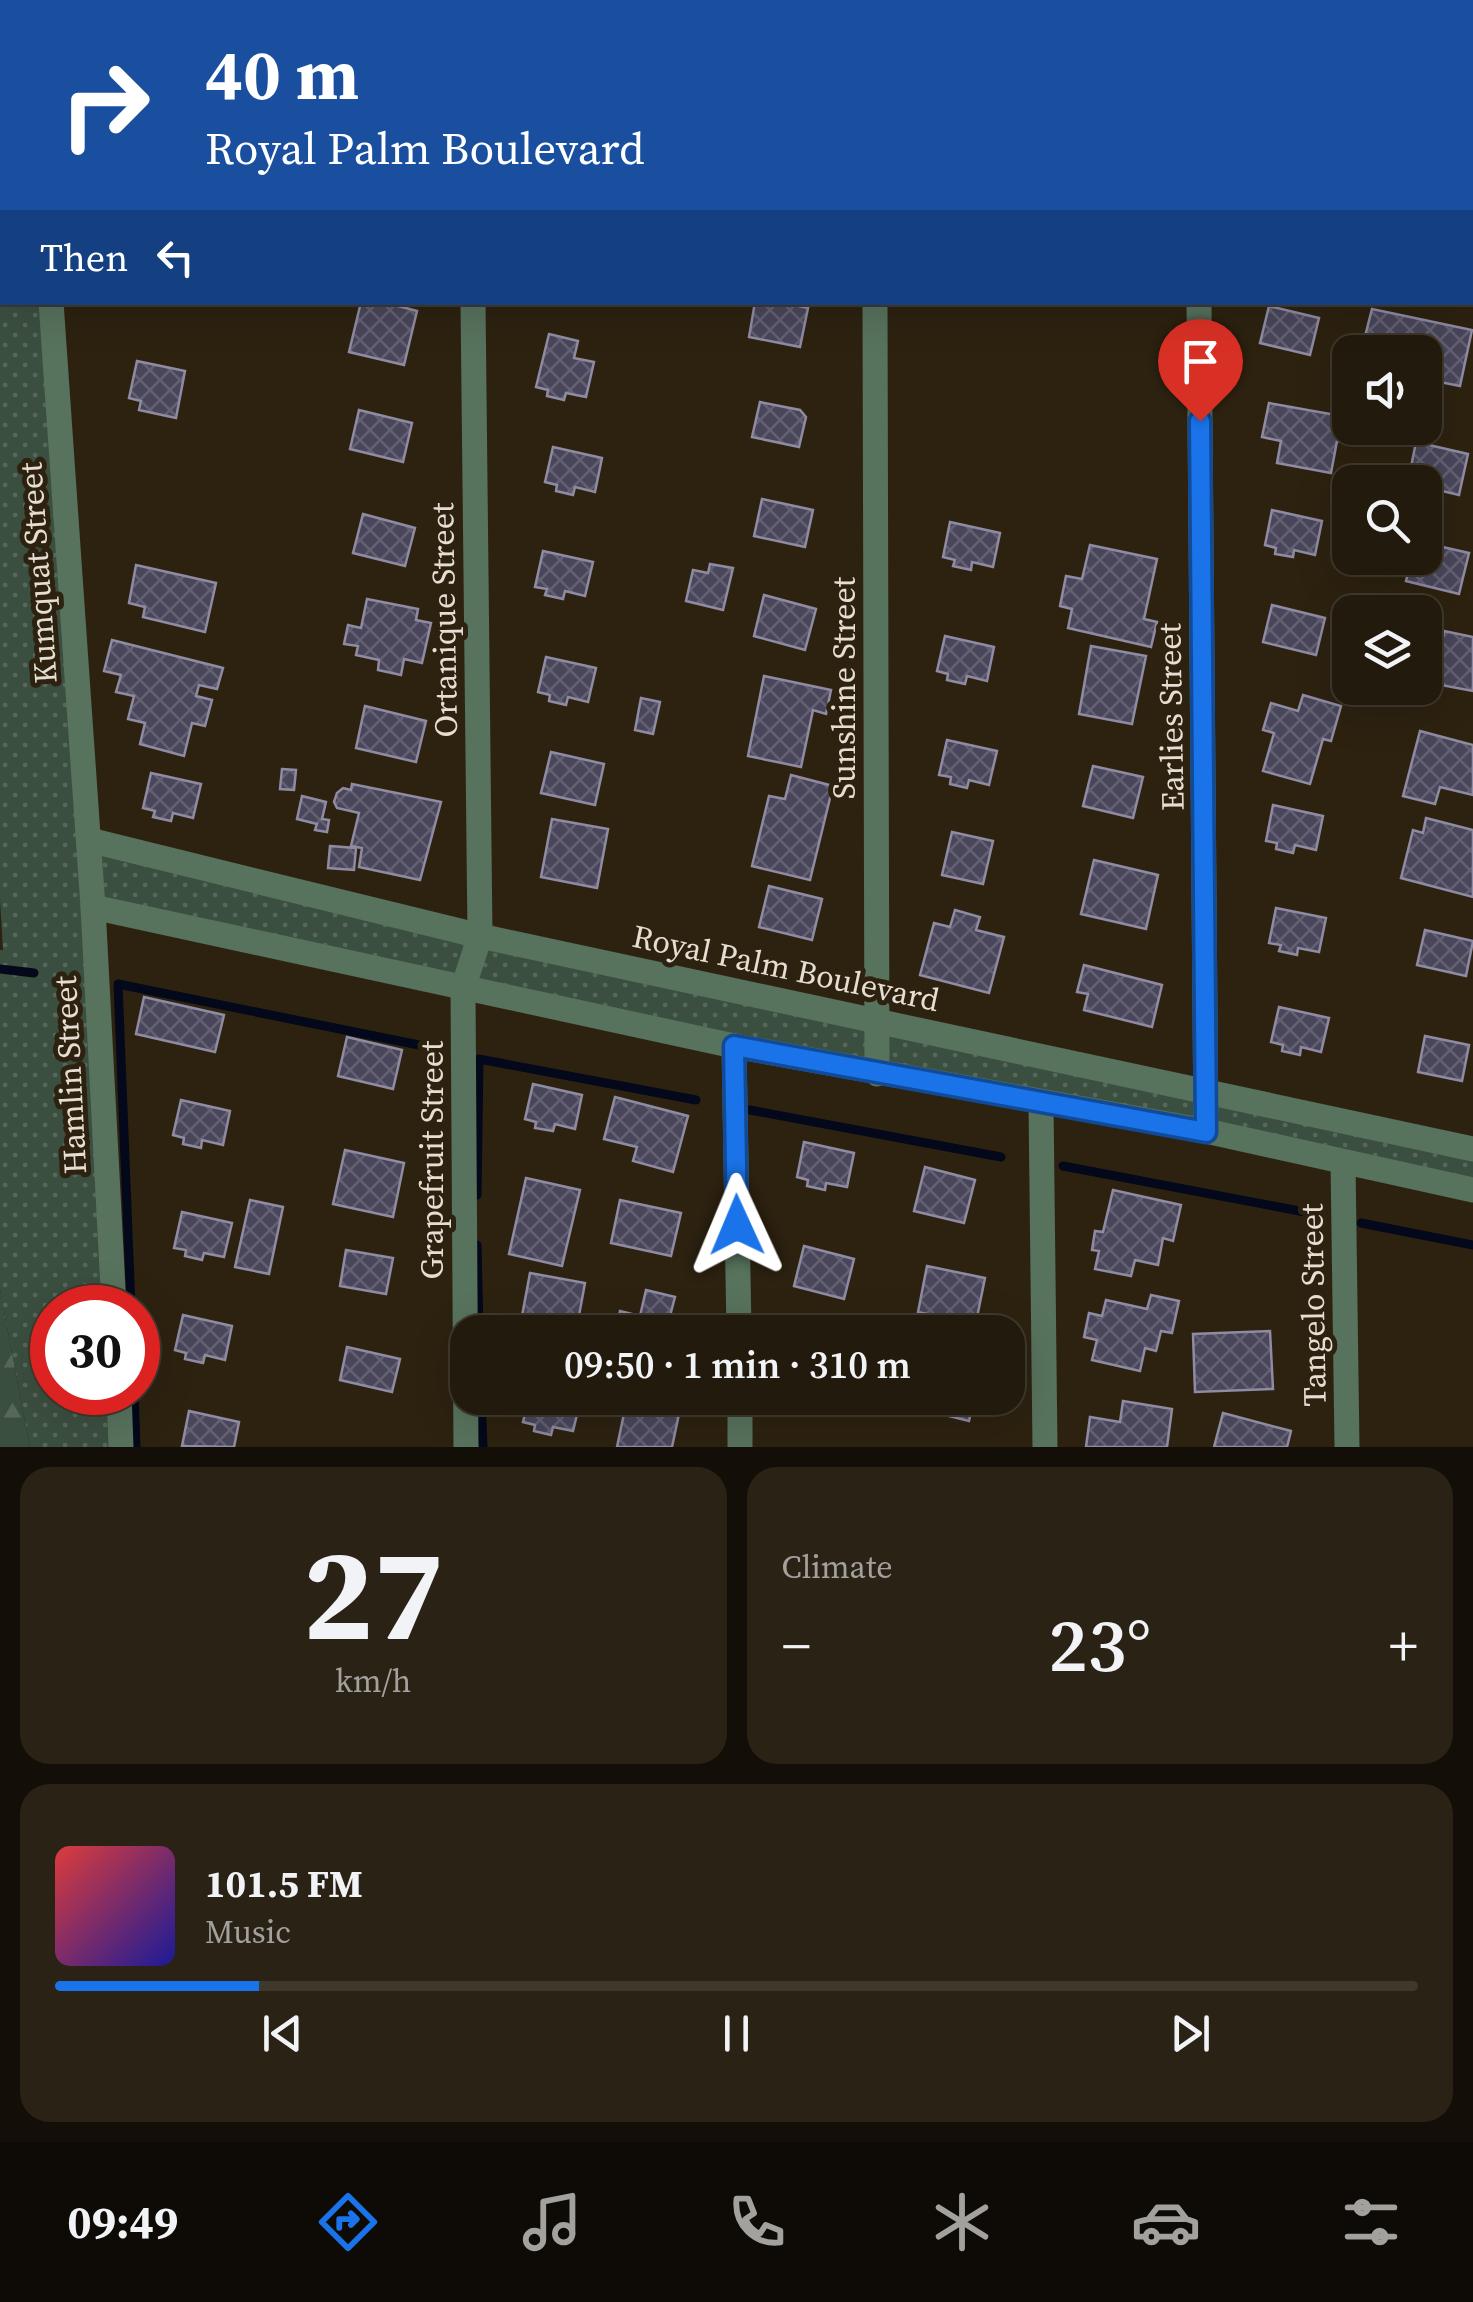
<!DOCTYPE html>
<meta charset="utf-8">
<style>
:root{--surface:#221a0c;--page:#2a2315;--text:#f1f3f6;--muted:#a2a19d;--line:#3f382d;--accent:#1a73e8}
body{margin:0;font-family:"Source Serif 4",serif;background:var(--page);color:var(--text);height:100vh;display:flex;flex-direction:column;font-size:38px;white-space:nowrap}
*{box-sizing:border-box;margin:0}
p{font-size:32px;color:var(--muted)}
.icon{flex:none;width:55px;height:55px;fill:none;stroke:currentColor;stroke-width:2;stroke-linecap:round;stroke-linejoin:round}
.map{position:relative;height:1447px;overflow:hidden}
.side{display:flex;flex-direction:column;gap:20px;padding:20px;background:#130e07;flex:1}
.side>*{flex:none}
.guide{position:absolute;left:0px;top:0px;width:1475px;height:305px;box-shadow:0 10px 40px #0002,0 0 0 2px var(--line);background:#1a4fa0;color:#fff;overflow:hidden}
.tools{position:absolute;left:1332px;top:335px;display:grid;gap:20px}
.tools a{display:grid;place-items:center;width:110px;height:110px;border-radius:20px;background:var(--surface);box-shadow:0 10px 40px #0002,0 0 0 2px var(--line);font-size:50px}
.speed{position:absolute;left:30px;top:1285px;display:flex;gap:20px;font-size:50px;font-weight:700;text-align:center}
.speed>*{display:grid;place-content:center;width:130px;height:130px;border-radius:50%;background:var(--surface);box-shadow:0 10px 40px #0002,0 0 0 2px var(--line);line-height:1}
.speed .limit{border:15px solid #d22;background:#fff;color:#111}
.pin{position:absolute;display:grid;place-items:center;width:85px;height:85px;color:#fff;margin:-102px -42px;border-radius:50% 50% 50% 0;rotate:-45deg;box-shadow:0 0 10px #0007}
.pin .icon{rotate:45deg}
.me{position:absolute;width:110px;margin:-55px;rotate:359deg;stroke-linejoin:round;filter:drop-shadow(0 0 8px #0008)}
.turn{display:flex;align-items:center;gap:35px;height:210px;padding:0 40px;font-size:45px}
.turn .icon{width:130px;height:130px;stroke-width:2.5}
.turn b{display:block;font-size:70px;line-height:85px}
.then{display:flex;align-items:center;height:95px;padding:0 40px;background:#0003;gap:20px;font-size:38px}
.big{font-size:75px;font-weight:600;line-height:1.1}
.side .card{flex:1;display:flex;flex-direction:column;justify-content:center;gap:15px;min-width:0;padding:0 35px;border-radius:30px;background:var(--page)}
.side .dial{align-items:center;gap:0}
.dial b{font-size:130px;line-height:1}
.song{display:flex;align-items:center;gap:30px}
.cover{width:120px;height:120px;border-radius:15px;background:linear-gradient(135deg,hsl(0 70% 55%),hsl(240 70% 35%))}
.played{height:10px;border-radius:5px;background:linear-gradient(90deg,var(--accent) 15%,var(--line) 15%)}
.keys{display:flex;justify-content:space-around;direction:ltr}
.heat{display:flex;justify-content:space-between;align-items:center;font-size:55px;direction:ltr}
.side .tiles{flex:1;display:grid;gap:20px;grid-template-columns:1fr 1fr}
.card:last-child{grid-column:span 2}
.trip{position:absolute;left:450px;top:1315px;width:575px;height:100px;border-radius:30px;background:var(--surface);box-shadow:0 10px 40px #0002,0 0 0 2px var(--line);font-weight:600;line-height:100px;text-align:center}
.tab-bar{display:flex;height:160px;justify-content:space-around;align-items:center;background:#0e0a05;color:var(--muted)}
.tab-bar .icon{width:70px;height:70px}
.tab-bar .on{color:var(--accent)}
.tab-bar b{font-size:45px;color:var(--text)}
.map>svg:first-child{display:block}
.grass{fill:url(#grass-dots)}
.forest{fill:url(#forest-firs)}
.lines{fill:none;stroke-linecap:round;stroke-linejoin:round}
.stream{stroke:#03081a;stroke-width:9}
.building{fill:url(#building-cross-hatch);stroke:#8e8ba2;stroke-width:2.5}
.minor{stroke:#57725d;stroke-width:25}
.route-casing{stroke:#114b97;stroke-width:25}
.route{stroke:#1a73e8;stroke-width:18}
.labels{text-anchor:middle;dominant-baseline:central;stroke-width:10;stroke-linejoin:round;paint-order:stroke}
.street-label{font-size:32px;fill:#e6ded3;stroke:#2d2210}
</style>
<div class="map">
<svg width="1473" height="1447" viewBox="0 0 1473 1447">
<defs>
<pattern id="grass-dots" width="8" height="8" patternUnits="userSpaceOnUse" patternTransform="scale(2.5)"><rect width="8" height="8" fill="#3b4f40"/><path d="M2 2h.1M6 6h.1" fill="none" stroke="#57685b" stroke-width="1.8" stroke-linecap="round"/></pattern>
<pattern id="forest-firs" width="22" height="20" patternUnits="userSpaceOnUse" patternTransform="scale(2.5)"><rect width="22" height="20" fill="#3b4f40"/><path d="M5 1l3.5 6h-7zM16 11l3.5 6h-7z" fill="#57685b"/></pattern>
<pattern id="building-cross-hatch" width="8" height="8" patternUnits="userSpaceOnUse" patternTransform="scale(2.5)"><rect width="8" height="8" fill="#49465b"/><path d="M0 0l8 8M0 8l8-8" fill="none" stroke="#636072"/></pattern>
</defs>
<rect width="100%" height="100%" fill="#2d2210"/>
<!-- grass -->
<polygon class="grass" points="0,0 38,0 2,2 2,302 56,303 89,840 1473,1149 1473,1191 94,907 114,1307 52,1308 52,1392 119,1393 121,1447 30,1447 0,1290 0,950 3,950 0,899"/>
<!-- forest -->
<polygon class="forest" points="0,1290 30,1447 0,1447"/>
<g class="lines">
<!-- stream -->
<g class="stream">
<polyline points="0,969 34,973"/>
<polyline points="750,1110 1001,1157"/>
<polyline points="1063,1166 1310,1213"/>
<polyline points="477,1195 479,1059 696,1100"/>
<polyline points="1361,1223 1473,1245"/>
<polyline points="477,1245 479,1332"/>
<polyline points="131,1308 118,984 419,1045"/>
<polyline points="134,1392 136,1447"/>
<polyline points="481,1398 483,1447"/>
</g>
</g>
<!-- building -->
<g class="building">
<polygon points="361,302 383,302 417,311 404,365 349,352"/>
<polygon points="755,302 780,302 808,308 800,347 749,337"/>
<polygon points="1269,306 1319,318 1310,355 1260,343"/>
<polygon points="1372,309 1472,330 1460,386 1425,379 1425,352 1361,352"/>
<polygon points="549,334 578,341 574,358 594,362 586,397 566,393 564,400 547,396 548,390 536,387"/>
<polygon points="137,361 185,371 176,418 139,410 141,401 129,398"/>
<polygon points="760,402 800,410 806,417 799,447 752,437"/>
<polygon points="1269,403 1347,417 1342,442 1337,441 1331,473 1277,463 1281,441 1262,437"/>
<polygon points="359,410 412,423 403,462 350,449"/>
<polygon points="1416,442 1468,454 1459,495 1425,487 1425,482 1408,482"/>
<polygon points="553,447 602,458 595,492 575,487 573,495 556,491 557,485 545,482"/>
<polygon points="762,499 813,510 805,547 754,536"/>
<polygon points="1272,510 1322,521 1315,555 1294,550 1293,557 1275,554 1276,548 1265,545"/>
<polygon points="363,514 415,528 405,566 353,553"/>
<polygon points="950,522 1000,533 993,567 972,562 971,570 953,566 955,560 943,557"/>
<polygon points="1425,543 1469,553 1459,594 1406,581 1412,558 1425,558"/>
<polygon points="1090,545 1157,559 1144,619 1157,622 1151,647 1068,628 1072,609 1060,606 1066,576 1082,579"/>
<polygon points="543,551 593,562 585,596 565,591 563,599 545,595 547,589 535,587"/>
<polygon points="710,564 733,568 723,610 686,601 693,570 708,573"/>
<polygon points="136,565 216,583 205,632 143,617 145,607 129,603"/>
<polygon points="764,595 816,609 805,650 754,636"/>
<polygon points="367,599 418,609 416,620 431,623 422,663 404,659 401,675 378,670 379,660 356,655 358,646 344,644 348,625 361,628"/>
<polygon points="1272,605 1325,618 1316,655 1263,642"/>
<polygon points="1444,631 1473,637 1473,691 1425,682 1425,639 1442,642"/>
<polygon points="945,636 994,647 987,681 967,676 965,684 947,680 948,674 937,671"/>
<polygon points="112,640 223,668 217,689 199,685 196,696 212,700 205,726 192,723 184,756 140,744 145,723 128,719 134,696 116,692 121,675 104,671"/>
<polygon points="1091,646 1146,656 1132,724 1079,714"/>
<polygon points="546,657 596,668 588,702 568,697 566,705 549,701 550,695 538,692"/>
<polygon points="764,676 831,690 826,714 813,710 801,767 748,756"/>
<polygon points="1303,695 1341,706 1331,741 1323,739 1310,784 1263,771 1274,733 1263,730 1271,703 1298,711"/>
<polygon points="641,698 660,702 653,734 635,730"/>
<polygon points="365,706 426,721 416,762 356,748"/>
<polygon points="1420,731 1473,745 1473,795 1440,787 1435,804 1403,796"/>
<polygon points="947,740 997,751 989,785 969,780 967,788 950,784 951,777 939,775"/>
<polygon points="551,752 604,764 595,805 541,793"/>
<polygon points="1093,766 1143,777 1133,818 1083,806"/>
<polygon points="282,769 296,770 294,790 280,789"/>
<polygon points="151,773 201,784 193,818 173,813 171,821 153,817 155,811 143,808"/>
<polygon points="791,775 833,786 810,880 752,866 769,796 785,799"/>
<polygon points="352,784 441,802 420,880 359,867 362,848 351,846 359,813 337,808 334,802 337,793 343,788 351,790"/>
<polygon points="302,796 326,802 322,819 329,820 327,832 315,830 317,824 297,819"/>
<polygon points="1273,805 1323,816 1316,850 1295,845 1293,853 1276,849 1277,843 1266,841"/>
<polygon points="1426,818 1473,830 1473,897 1401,878 1413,830 1423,833"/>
<polygon points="552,819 608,829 597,888 541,877"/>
<polygon points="952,832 993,841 983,884 942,875"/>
<polygon points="330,846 356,848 354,870 328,868"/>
<polygon points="1094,860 1158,875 1146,929 1081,914"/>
<polygon points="769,886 822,899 812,940 759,927"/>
<polygon points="1276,908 1326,918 1319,952 1298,948 1297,955 1279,951 1281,945 1269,943"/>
<polygon points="955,910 980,917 976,930 1004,937 989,993 920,975 934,923 950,927"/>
<polygon points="1425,930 1473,941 1466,976 1417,965"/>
<polygon points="1084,965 1162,985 1152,1027 1084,1010 1088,994 1077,992"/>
<polygon points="144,997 224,1015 215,1052 136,1034"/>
<polygon points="1279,1007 1329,1018 1321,1052 1301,1047 1300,1055 1282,1051 1283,1045 1271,1042"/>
<polygon points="1425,1036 1469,1045 1462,1081 1418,1072"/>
<polygon points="347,1037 402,1050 393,1089 338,1076"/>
<polygon points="533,1084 582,1095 575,1129 555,1124 553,1131 535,1128 536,1122 525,1119"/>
<polygon points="615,1097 688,1116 673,1172 633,1161 637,1147 604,1139"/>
<polygon points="181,1100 230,1111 223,1145 202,1140 201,1148 183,1144 184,1138 173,1135"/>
<polygon points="804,1142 854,1153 847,1187 826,1183 825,1190 807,1186 808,1180 797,1177"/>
<polygon points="345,1150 404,1163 393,1217 333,1204"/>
<polygon points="925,1167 975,1180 964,1223 914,1211"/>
<polygon points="526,1178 580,1190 562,1266 509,1254"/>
<polygon points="1113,1190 1181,1205 1173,1241 1163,1238 1158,1265 1135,1260 1131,1276 1095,1269 1099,1251 1092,1250 1095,1231 1103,1232"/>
<polygon points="250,1200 283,1207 269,1274 235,1267"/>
<polygon points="620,1200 681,1213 671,1256 611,1243"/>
<polygon points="182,1212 232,1223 224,1257 204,1253 202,1260 185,1256 186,1250 174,1248"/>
<polygon points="804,1246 854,1259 844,1299 794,1286"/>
<polygon points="346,1250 393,1258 386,1294 340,1286"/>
<polygon points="927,1266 985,1278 974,1332 938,1326 940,1317 918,1312"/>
<polygon points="530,1273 585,1283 576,1332 519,1332"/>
<polygon points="646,1290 675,1297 670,1316 693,1321 690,1332 615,1332 620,1311 640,1316"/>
<polygon points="1151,1295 1179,1301 1172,1333 1161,1331 1156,1351 1145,1348 1140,1371 1092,1360 1097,1340 1084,1337 1089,1313 1102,1316 1106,1300 1147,1309"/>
<polygon points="183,1315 232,1326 225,1360 205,1355 203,1363 185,1359 186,1353 175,1350"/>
<polygon points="1270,1331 1273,1389 1195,1392 1193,1334"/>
<polygon points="347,1347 400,1359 392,1392 340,1380"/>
<polygon points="529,1398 581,1398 573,1431 553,1427 551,1435 534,1431 535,1425 523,1422"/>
<polygon points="915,1398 974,1398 969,1421 913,1407"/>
<polygon points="1123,1401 1172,1409 1167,1447 1086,1447 1090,1417 1120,1422"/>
<polygon points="626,1404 679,1414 672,1447 617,1447"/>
<polygon points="189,1411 239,1422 234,1447 182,1446"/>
<polygon points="1223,1413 1291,1431 1287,1447 1214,1447"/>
</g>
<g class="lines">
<!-- minor -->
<g class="minor">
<polyline points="30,0 30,2"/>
<polyline points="469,0 469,2"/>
<polyline points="874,0 874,2"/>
<polyline points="1197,0 1197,2"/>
<polyline points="51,302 93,907 114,1308"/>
<polyline points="875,302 877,1074"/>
<polyline points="1199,302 1206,1131"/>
<polyline points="89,840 480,936 1473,1149"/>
<polyline points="93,907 734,1046 1206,1131 1473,1190"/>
<polyline points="734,1046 739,1332"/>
<polyline points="1041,1103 1045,1447"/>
<polyline points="1343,1162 1347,1447"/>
<polyline points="119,1392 121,1447"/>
<polyline points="740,1398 740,1447"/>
<polyline points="466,1447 463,988 480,936 473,302"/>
</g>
</g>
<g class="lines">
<!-- route casing -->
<g class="route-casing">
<polyline id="route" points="737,1225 734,1046 1206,1132 1200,421"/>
</g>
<!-- route -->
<use href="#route" class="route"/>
</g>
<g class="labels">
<!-- street labels -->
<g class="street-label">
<text transform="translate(38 573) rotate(-94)">Kumquat Street</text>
<text transform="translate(444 620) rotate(-91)">Ortanique Street</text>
<text transform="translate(844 688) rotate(-90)">Sunshine Street</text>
<text transform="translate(1171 717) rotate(-91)">Earlies Street</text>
<text transform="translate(786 968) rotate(12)">Royal Palm Boulevard</text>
<text transform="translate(70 1075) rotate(-93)">Hamlin Street</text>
<text transform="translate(432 1160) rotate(-90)">Grapefruit Street</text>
<text transform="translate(1313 1305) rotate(-91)">Tangelo Street</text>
</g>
</g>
</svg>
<div class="tools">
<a><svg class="icon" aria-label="sound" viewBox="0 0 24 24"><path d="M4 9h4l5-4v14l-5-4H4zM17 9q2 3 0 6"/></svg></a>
<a><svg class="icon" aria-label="search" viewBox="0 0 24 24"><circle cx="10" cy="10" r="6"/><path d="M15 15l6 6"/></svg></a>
<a><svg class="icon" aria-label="layers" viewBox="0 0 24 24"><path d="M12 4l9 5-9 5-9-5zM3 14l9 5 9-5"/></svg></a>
</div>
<div class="speed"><div class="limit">30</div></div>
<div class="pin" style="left:1200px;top:421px;background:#d93025"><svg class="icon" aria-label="arrive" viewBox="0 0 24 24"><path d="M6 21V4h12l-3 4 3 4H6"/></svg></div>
<svg class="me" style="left:737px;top:1225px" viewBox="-20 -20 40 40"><path d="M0-17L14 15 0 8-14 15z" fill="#1a73e8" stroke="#fff" stroke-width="4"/></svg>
<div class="trip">09:50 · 1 min · 310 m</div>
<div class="guide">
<div class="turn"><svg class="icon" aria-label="right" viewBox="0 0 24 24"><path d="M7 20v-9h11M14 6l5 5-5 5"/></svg><div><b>40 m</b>Royal Palm Boulevard</div></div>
<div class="then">Then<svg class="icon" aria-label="left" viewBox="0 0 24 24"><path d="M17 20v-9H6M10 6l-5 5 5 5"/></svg></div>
</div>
</div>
<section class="side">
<div class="tiles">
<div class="card dial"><b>27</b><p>km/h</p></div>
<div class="card"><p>Climate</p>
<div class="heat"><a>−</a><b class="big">23°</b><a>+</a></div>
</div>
<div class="card">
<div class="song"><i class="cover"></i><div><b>101.5 FM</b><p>Music</p></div></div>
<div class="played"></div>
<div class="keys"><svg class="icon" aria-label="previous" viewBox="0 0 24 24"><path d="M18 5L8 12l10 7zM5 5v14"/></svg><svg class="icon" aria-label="pause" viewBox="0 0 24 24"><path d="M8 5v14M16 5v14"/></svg><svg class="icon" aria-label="next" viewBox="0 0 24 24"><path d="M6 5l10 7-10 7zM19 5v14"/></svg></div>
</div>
</div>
</section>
<nav class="tab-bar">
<b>09:49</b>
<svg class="icon on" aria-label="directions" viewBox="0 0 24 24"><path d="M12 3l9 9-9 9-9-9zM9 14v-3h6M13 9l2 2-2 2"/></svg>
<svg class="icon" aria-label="music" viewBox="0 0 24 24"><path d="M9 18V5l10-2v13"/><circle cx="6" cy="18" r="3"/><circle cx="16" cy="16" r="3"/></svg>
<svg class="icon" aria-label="phone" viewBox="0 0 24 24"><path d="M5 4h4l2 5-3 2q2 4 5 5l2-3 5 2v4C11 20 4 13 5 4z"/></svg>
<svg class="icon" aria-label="climate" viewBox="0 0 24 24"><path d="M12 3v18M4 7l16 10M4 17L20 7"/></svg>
<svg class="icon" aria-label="car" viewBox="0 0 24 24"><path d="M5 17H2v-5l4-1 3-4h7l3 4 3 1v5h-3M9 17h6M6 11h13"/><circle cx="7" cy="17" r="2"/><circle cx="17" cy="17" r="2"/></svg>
<svg class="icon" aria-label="filters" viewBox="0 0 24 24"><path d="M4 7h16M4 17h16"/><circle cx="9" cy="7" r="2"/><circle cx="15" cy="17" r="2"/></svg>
</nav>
